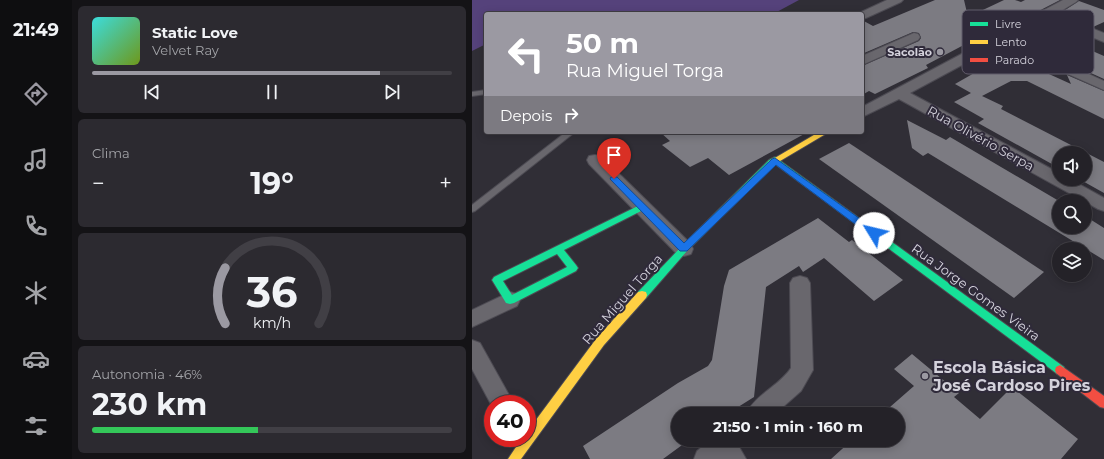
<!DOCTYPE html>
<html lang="pt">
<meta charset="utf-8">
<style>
:root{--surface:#242228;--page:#2c2a30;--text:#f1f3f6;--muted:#a3a4a8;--line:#413f45;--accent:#9b99a2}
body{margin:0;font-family:Montserrat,sans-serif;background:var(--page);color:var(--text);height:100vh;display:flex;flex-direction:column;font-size:15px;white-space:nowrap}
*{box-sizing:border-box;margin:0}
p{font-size:13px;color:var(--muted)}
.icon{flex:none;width:22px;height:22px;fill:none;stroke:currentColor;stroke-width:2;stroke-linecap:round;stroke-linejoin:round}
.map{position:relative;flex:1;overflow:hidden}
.details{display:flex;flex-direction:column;gap:6px;padding:6px;background:#141316;width:400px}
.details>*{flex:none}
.hud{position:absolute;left:12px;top:12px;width:380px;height:122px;border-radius:4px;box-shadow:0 2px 10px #0003,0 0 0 1px var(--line);background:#9b99a2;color:#fff;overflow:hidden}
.buttons{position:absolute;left:580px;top:146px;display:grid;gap:8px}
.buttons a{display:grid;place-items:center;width:40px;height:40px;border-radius:50%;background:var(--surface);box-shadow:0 2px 10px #0003,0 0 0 1px var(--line);font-size:20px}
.speed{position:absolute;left:12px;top:395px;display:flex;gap:8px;font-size:20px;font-weight:700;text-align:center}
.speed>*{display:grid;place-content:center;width:52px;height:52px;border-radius:50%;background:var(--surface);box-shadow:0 2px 10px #0003,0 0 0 1px var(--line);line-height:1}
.speed .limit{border:6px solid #d22;background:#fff;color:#111}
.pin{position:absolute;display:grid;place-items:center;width:34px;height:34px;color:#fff;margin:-41px -17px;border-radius:50% 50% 50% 0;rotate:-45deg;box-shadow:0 0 4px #0007}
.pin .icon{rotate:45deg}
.me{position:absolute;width:44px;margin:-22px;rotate:306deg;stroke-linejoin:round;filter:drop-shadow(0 0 3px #0008)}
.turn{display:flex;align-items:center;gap:14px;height:84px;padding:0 16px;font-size:18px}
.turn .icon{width:52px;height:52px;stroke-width:2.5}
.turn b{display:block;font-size:28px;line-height:34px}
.then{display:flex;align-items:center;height:38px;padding:0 16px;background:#0003;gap:8px;font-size:15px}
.big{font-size:30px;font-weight:700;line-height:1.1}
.details .widget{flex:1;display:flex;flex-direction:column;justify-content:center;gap:6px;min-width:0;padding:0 14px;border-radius:6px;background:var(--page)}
.details .dial{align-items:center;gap:0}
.dial svg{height:104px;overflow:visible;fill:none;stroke:var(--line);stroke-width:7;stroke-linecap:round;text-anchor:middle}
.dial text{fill:var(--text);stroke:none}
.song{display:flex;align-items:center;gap:12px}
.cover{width:48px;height:48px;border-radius:6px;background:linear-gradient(135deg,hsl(180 70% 55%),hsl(80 70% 35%))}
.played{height:4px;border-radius:2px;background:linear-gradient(90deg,var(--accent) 80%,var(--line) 80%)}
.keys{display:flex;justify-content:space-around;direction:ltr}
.heat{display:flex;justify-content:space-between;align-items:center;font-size:22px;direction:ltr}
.charge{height:6px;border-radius:3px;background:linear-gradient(90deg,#34c759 46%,var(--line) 0)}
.trip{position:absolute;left:199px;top:407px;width:234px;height:40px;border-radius:20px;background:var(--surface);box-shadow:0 2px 10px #0003,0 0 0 1px var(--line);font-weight:700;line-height:40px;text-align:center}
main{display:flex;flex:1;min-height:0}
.dock{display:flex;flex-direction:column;width:72px;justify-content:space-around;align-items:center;background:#0e0e10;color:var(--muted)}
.dock .icon{width:28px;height:28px}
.dock .selected{color:var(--accent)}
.dock b{font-size:18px;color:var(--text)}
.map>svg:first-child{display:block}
.green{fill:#55427b}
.building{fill:#7c7b82}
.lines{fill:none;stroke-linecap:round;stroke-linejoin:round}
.lane-casing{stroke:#4d4b53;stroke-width:2}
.street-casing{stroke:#4d4b53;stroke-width:2}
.fast-casing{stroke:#4d4b53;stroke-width:2}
.slow-casing{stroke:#4d4b53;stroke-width:2}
.jam-casing{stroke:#4d4b53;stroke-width:2}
.lane{fill:#69676d;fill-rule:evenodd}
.street{fill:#69676d;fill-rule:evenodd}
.fast{fill:#16e098;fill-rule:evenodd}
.slow{fill:#ffcf43;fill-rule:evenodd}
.jam{fill:#f24e42;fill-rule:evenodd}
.route{fill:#1a73e8;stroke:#114b97}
.poi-dot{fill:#9b99a2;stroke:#2f2a3a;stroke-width:1.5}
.labels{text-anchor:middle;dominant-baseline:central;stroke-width:4;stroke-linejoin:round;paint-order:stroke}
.far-poi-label{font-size:11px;font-weight:bold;fill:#d4d2dc;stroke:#2f2a3a;text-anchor:end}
.street-label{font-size:13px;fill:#d4d2dc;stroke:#2f2a3a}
.near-poi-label{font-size:16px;font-weight:bold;fill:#d4d2dc;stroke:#2f2a3a;text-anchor:start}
.key{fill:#2f2a3a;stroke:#615c6b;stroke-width:1}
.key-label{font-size:11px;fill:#d4d2dc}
</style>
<main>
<nav class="dock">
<b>21:49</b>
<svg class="icon selected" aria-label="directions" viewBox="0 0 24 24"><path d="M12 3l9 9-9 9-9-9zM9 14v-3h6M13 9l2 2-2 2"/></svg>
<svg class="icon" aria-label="music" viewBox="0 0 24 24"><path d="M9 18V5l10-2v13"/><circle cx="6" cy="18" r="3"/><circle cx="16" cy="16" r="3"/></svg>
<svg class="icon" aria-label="phone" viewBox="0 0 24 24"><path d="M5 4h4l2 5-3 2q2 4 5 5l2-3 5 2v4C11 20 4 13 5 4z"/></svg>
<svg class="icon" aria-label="climate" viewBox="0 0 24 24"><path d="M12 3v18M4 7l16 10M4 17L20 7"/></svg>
<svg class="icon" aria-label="car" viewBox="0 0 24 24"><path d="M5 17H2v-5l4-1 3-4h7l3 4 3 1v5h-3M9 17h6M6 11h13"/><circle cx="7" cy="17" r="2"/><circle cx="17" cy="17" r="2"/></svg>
<svg class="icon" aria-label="filters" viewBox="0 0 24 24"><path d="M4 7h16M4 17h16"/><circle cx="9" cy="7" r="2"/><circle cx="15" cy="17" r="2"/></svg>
</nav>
<section class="details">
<div class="widget">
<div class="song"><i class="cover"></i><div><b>Static Love</b><p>Velvet Ray</p></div></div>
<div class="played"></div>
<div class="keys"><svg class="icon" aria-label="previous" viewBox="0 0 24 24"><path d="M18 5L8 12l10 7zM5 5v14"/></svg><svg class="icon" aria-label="pause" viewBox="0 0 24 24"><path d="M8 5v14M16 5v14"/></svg><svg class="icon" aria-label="next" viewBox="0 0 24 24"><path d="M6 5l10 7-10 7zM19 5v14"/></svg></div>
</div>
<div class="widget"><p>Clima</p>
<div class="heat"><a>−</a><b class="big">19°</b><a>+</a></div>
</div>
<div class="widget dial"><svg viewBox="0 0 100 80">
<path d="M14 69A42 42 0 1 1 86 69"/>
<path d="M14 69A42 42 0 0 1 14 26" stroke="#9b99a2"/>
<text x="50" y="56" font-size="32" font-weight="700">36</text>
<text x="50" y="72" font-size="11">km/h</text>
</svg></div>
<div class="widget"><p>Autonomia · 46%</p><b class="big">230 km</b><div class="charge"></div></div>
</section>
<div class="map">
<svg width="632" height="459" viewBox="0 0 632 459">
<rect width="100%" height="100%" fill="#302e36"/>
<!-- green -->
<polygon class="green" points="0,0 327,0 301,14 14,14 14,44 0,51"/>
<!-- building -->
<g class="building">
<polygon points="463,0 492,0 496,17 532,0 543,0 549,2 553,0 588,0 557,16 550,14 454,65 456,68 403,94 397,91 390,95 390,66 447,41 449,38 447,33 441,32 390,54 390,20 401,26"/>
<polygon points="607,1 632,10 632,22 621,27 587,14"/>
<polygon points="575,21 608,34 595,40 632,56 632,79 588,59 571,23"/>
<polygon points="518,64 557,65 599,84 595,75 632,91 632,119 555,81 539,81 510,96 531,106 529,109 632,162 632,193 607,179 613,179 613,153 587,153 587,168 506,123 512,119 482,102 499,93 483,84"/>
<polygon points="435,120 474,140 478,137 587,201 587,227 613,227 613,216 632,228 632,260 456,153 451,156 440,148"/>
<polygon points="188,132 336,132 257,175 236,158 218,167 190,145 198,141"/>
<polygon points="377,143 572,272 542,298 347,159"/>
<polygon points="346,218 377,242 380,240 431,280 402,301 352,258 331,272 327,266 294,287 282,397 255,414 206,414 206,440 217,440 191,459 118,459 111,446 206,383 236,366 240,360 252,286 257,270"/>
<polygon points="440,354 487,393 482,397 508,419 540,387 606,439 589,459 359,459 380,440 426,440 426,414 410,414 442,386 422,369"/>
</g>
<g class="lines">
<!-- lane casing -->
<g class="lane-casing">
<g id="lane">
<polygon points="14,90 14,94 0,96 0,92"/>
<polygon points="94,132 103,132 3,211 0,212 0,205"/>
</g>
</g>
<!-- street casing -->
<g class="street-casing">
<g id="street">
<polygon points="415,0 431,0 429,2 394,18 390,19 390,14 385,14"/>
<polygon points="591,0 606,0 604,2 584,14 632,33 632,42 575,19 538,38 632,81 632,90 529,44 438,93 587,173 587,179 598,179 632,198 632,211 626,209 427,99 390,117 390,107"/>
<polygon points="442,33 446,34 448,37 446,40 390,65 390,56"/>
<polygon points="123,155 129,156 219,244 221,249 219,254 212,256 205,254 117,164 115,160 117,156"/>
<path d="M328 276 335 278 338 283 341 370 329 391 303 414H274C283 395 307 386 319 368L318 283 321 278Z"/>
<polygon points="38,292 45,294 48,300 45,306 0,327 0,310"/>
<polygon points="0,340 8,343 42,404 21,404 21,408 0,369"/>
<polygon points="238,440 268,440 266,445 274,459 222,459 225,451"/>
</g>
</g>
<!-- fast casing -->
<g class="fast-casing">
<g id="fast">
<polygon points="303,157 592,367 593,370 592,373 588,375 584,373 303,164 215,251 174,298 170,299 166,298 165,295 166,292 209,247 297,160"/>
<path d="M170 204 173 205 174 207 173 209 92 250 104 265 106 268 104 271 42 303 38 304 34 303 20 280 22 277ZM85 254 95 267 40 295 31 281Z"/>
</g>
</g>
<!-- slow casing -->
<g class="slow-casing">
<g id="slow">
<polygon points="347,132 357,132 303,164 300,165 296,162"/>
<polygon points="170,291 174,292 175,295 174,298 132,345 49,459 36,459 50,438 55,438 55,432 124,339 166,292"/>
</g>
</g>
<!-- jam casing -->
<g class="jam-casing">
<polygon id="jam" points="588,365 632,396 632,408 628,407 584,373 583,370 584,367"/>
</g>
<!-- lane -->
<use href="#lane" class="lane"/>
<!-- street -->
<use href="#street" class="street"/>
<!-- fast -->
<use href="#fast" class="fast"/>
<!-- slow -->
<use href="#slow" class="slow"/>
<!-- jam -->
<use href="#jam" class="jam"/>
</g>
<!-- route -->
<polygon class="route" points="303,158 405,231 406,233 405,236 399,236 304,165 215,251 208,251 138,179 139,177 145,177 212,243 300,159"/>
<!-- markers -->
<g class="poi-dot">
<circle cx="468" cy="52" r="4"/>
<circle cx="453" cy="376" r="4"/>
</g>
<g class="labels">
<!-- far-poi labels -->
<g class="far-poi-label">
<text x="460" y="52">Sacolão</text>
</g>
<!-- street labels -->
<g class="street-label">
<text transform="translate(509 138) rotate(29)">Rua Olivério Serpa</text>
<text transform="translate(504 292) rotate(36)">Rua Jorge Gomes Vieira</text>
<text transform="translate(150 299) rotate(-49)">Rua Miguel Torga</text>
</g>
<!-- near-poi labels -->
<g class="near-poi-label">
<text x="461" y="367">Escola Básica<tspan x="461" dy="18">José Cardoso Pires</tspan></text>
</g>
</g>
<!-- legend -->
<rect x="490" y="10" width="132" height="64" rx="6" class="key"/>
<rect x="498" y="22" width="18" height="4" fill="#16e098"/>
<rect x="498" y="40" width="18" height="4" fill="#ffcf43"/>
<rect x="498" y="58" width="18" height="4" fill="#f24e42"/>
<g class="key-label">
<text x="523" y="28">Livre</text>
<text x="523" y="46">Lento</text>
<text x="523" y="64">Parado</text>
</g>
</svg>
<div class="buttons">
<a><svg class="icon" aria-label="sound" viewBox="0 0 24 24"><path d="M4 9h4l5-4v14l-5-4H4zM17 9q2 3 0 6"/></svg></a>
<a><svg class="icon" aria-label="search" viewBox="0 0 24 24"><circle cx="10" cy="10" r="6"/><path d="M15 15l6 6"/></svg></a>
<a><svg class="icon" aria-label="layers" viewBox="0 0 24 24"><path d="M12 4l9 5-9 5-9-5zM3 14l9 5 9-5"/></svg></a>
</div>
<div class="speed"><div class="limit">40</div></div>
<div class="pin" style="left:142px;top:179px;background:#d93025"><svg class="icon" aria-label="arrive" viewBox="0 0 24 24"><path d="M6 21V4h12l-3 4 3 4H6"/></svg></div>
<svg class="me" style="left:402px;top:233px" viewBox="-20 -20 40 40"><circle r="19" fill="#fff"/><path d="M0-13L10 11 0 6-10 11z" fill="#1a73e8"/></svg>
<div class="trip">21:50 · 1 min · 160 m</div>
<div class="hud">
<div class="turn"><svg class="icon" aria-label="left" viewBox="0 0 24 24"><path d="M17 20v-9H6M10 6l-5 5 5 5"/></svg><div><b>50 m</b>Rua Miguel Torga</div></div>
<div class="then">Depois<svg class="icon" aria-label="right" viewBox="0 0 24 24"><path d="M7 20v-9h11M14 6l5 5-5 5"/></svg></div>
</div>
</div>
</main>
